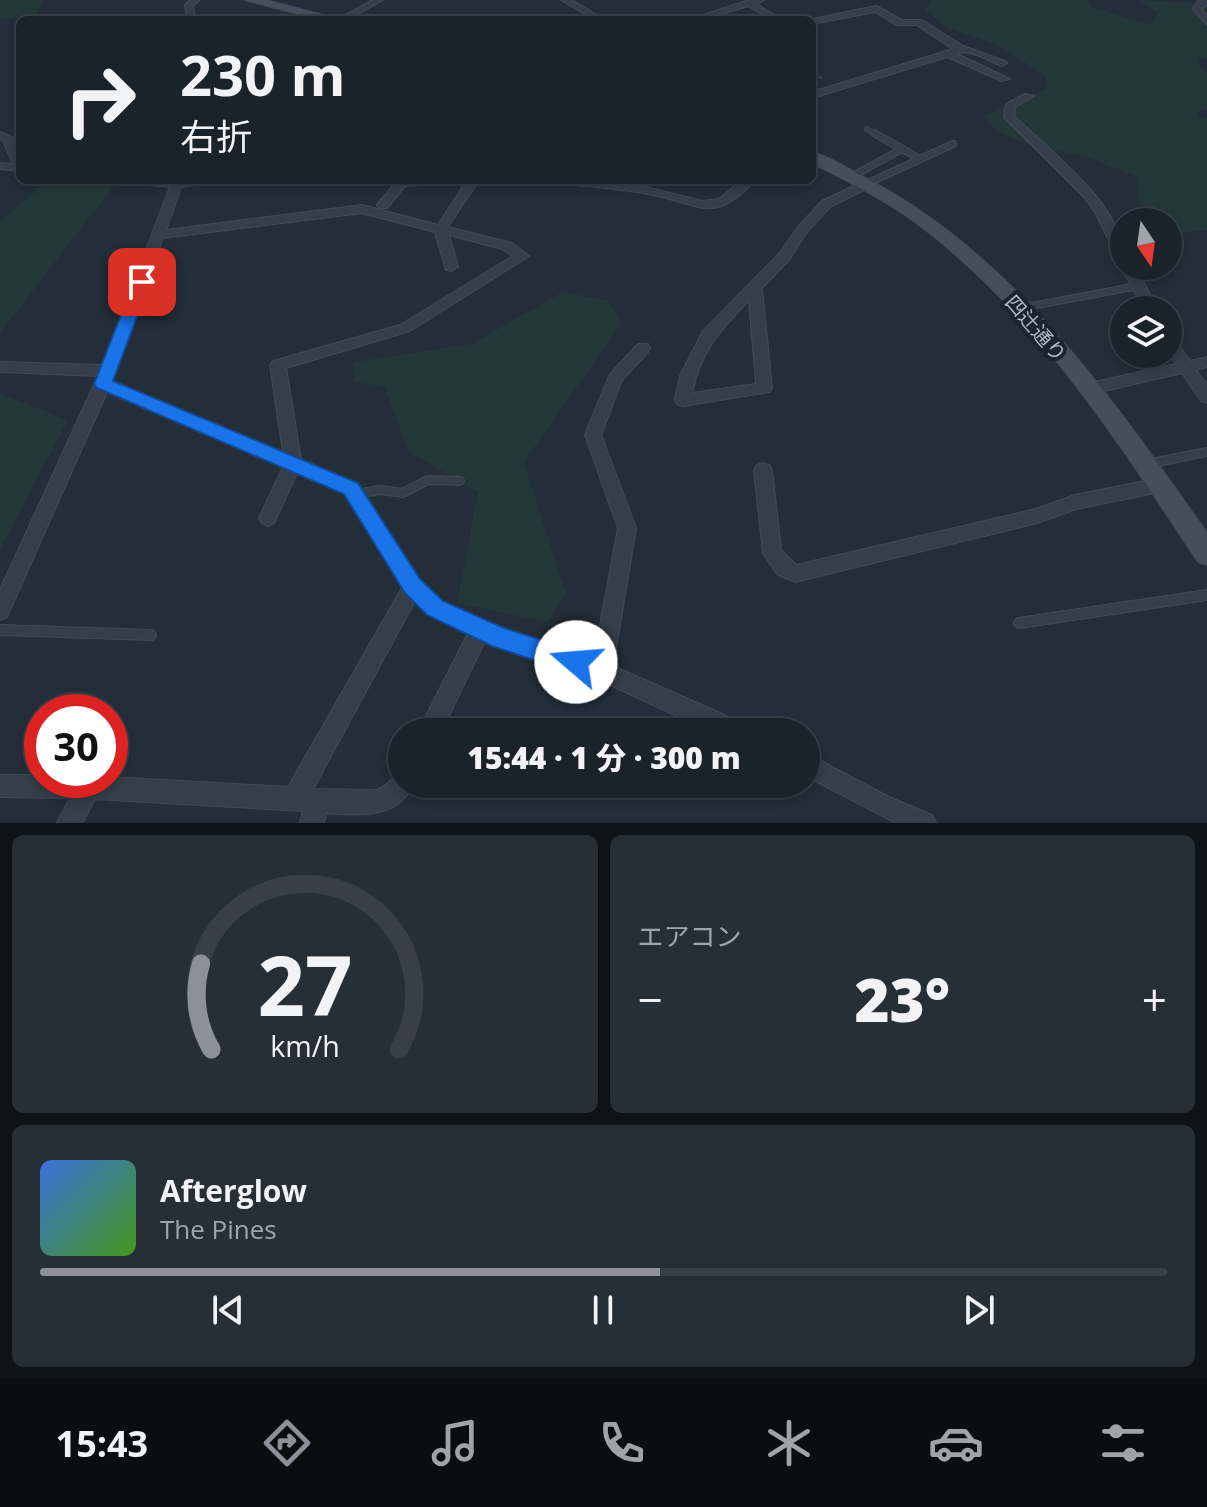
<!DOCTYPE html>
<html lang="ja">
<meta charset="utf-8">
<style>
:root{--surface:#1a222a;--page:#272f36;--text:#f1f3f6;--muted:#9fa4a8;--line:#383f47;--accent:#8c9099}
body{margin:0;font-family:"Open Sans","Noto Sans JP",sans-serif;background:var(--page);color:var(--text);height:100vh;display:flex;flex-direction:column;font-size:30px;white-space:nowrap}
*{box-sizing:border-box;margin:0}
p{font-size:26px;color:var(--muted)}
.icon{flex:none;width:44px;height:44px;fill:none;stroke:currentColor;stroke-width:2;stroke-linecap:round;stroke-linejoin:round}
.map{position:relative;height:823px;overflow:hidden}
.side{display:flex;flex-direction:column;gap:12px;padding:12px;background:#0e1317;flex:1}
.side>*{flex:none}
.top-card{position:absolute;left:16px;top:16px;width:800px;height:168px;border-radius:12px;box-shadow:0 4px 12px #0003,0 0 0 2px var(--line);background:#1a222a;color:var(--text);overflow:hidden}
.needle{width:52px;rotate:167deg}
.tools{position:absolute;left:1110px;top:208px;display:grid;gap:16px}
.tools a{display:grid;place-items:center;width:72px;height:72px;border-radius:50%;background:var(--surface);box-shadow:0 4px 12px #0003,0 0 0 2px var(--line);font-size:40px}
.speed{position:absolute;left:24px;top:694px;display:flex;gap:16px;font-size:40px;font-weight:700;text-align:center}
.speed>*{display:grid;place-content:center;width:104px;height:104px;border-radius:50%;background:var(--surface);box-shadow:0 4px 12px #0003,0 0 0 2px var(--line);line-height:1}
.speed .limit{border:12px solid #d22;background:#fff;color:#111}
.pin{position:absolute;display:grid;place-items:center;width:68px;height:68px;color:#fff;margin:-34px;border-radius:16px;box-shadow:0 4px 12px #0006}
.me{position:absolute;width:88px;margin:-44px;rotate:288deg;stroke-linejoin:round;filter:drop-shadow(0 0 6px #0008)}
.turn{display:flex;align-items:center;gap:28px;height:168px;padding:0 32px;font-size:36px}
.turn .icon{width:104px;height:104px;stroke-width:2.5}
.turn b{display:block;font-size:56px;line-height:68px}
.big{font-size:60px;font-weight:800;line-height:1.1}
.side .widget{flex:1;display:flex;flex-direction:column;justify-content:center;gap:12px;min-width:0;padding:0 28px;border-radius:12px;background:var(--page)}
.side .dial{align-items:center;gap:0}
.dial svg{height:208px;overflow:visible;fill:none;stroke:var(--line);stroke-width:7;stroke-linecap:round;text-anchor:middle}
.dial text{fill:var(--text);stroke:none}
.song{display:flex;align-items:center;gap:24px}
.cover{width:96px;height:96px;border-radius:12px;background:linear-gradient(135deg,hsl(220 70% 55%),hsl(100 70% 35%))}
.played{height:8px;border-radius:4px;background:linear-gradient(90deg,var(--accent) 55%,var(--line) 55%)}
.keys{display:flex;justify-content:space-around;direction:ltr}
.heat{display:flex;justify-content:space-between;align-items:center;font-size:44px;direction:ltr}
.side .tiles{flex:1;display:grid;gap:12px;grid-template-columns:1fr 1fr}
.widget:last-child{grid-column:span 2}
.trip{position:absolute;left:388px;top:718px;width:432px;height:80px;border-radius:40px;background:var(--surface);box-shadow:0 4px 12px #0003,0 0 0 2px var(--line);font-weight:800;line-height:80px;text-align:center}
.dock{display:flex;height:128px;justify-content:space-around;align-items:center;background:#0a0e11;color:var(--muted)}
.dock .icon{width:56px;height:56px}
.dock .on{color:var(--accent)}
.dock b{font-size:36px;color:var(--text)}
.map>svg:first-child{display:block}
.green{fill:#253839}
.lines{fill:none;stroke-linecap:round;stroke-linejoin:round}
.lane-far3-casing{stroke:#424b55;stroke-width:6}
.lane-far2-casing{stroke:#424b55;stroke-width:8}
.lane-far1-casing{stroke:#424b55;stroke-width:10}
.lane-casing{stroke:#424b55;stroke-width:12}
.street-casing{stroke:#424b55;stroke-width:2}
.secondary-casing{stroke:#424b55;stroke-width:2}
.path{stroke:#3d5151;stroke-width:2;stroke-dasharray:4 4;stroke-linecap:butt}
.lane-far3{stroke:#363f49;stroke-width:5}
.lane-far2{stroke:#363f49;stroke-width:6}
.lane-far1{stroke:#363f49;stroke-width:8}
.lane{stroke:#363f49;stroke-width:10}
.street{fill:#363f49;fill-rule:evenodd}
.secondary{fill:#444f5b;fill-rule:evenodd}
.route{fill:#1a73e8;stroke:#114b97;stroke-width:2}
.labels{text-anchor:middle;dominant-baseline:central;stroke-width:8;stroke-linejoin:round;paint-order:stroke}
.street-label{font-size:20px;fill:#b1bac5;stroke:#1c242d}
</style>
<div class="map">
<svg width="1207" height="823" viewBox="0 0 1207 823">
<rect width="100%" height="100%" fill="#232e38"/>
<!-- green -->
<g class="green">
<polygon points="0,0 45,0 36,14 0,20"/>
<path d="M931 0H1087L1091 7 1151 25 1158 13 1139 0 1207 4V58H1198L1200 67 1207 72V109L1199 111 1197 117 1207 118V230L1174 233 1168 229V222H1155L1141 214 1136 176C1120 170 1104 163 1088 158 1058 148 1000 147 985 116L1045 89 1046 76 1000 46 950 29 925 10Z"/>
<polygon points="46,181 116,183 0,333 0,222"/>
<polygon points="563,292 608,301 621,324 524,462 566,594 548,622 457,603 478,492 408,451 385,387 355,382 354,362 471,344"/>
<polygon points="0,394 68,420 0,549"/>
</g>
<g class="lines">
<!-- lane-far3 casing -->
<g class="lane-far3-casing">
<polyline id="lane-far3" points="867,129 877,135"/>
</g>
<!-- lane-far2 casing -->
<g class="lane-far2-casing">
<g id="lane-far2">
<polyline points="874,133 920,159"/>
<polyline points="851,177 902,149"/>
<polyline points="866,184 953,144"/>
<polyline points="1021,308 1138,286"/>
</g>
</g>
<!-- lane-far1 casing -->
<g class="lane-far1-casing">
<g id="lane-far1">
<polyline points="1021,308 1030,306"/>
<polyline points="1147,464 1207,452"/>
<polyline points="355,494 381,490 403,493 428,480 460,481"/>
</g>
</g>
<!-- lane casing -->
<g class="lane-casing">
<g id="lane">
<polyline points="1019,623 1207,595"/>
<polyline points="0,630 151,635"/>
</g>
</g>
<!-- street casing -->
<g class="street-casing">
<g id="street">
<polygon points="190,0 199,0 193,6 195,20 187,20 185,5"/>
<polygon points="373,0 383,0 347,20 336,20"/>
<polygon points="561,0 571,0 606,20 595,20"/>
<polygon points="749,0 764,0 756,4 783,20 773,20 748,6 701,20 688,20"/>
<polygon points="1198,0 1207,0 1207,5 1201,9 1207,15 1207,24 1193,9"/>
<path d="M876 6 902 20H922L963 46 1005 61 1007 63 1002 66C988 61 970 48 957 54L1010 79 1002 81 947 57 812 98V92L953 49 917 25H897L875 12 812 24V20H808Z"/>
<path d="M1025 94 1034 96 1015 107 1014 116C1052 153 1124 205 1124 261L1117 257 1096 214 1083 196 1004 117 1006 104Z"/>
<polygon points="0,132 13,138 20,154 20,171 0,169 0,163 13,164 3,140 0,139"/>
<path d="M132 180H210L204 184 181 187 166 230 362 205 438 225 467 180H479L448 227 512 243 529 256 410 331 286 368 301 460 357 483 420 580 442 602 503 630 594 658 618 528 585 435 610 374 638 344H648L650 348 648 352 622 380 601 435 636 528 613 666 745 724 748 732H712L599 680 485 641 441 732H418L468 633 428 614 415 601 313 789 377 790C388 787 391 776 402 772V784H413C398 820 359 815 326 813L324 823H300L303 811 95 799 82 823H57L70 798 0 797V775H42V780H110V777L288 787 403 586 345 493 297 473 274 523 268 526 262 523 259 518 283 467 107 392 7 617 0 620V590L98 376 0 372V362L102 365 170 187 138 184ZM362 213 435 232 446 270 451 271 458 267 449 235 502 249 513 256 400 325 273 361 270 365 283 452 112 381 163 238Z"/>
<polygon points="438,180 432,184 405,186 387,208 379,208 377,205 397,181"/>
<path d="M559 180H594L642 186 702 201 719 199 742 180H755C715 225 701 205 653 195 624 189 594 187 565 184Z"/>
<path d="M866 180 870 181V187L830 207 807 232 789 260 762 288 772 388 770 392 683 406 677 404 675 400 680 376 703 331 779 254 798 227 822 201ZM749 300 756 384 692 393C701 350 720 331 749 300Z"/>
<polygon points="1124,263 1124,266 1135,266 1158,310 1144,310 1121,266"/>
<polygon points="1168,336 1173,337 1190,361 1207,357 1207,367 1196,370 1207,385 1207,403 1201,401 1182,373 1087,395 1081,393 1079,389 1081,385 1176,364 1168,352"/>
<polygon points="763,463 769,465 772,470 781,550 796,565 1036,509 1075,495 1160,478 1166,480 1169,485 1166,490 1160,492 1076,509 1037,523 795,582 777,574 763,553 754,470 757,465"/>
<polygon points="806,753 889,797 932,815 936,823 896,823 806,776"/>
</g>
</g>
<!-- secondary casing -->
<g class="secondary-casing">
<g id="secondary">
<polygon points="245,0 266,0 342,20 321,20"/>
<path d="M812 152C831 157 850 170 867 179 1014 255 1114 401 1207 533V565L1198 562C1116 438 1030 304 908 217 878 196 845 180 812 163Z"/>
</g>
</g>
<!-- path -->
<polyline class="path" points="812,72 824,80"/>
<!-- lane-far3 -->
<use href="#lane-far3" class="lane-far3"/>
<!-- lane-far2 -->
<use href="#lane-far2" class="lane-far2"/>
<!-- lane-far1 -->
<use href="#lane-far1" class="lane-far1"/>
<!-- lane -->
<use href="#lane" class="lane"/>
<!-- street -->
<use href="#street" class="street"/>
<!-- secondary -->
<use href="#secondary" class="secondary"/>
</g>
<!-- route -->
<polygon class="route" points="142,277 150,282 113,381 358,483 420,579 443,601 504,628 585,654 588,662 585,670 576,674 492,646 427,615 405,593 344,494 97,388 94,384 134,282"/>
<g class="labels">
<!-- street labels -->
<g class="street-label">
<text transform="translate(1036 328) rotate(49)">四辻通り</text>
</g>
</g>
</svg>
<div class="tools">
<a><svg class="needle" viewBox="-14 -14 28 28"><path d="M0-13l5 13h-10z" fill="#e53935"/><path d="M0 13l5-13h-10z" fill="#9fa4a8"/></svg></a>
<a><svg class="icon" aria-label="layers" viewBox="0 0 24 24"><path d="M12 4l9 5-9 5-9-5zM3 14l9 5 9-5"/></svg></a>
</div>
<div class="speed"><div class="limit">30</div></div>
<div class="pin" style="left:142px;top:282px;background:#d93025"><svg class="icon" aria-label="arrive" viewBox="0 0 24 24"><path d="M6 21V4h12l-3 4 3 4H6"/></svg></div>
<svg class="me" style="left:576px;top:662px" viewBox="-20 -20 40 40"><circle r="19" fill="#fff"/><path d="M0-13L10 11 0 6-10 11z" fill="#1a73e8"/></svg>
<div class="trip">15:44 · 1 分 · 300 m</div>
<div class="top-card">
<div class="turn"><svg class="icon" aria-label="right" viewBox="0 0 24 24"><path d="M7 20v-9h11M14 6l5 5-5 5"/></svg><div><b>230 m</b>右折</div></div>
</div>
</div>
<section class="side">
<div class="tiles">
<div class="widget dial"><svg viewBox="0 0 100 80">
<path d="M14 69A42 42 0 1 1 86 69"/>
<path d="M14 69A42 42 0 0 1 10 36" stroke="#8c9099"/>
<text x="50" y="56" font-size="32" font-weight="700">27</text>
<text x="50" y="72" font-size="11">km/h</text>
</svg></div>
<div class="widget"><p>エアコン</p>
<div class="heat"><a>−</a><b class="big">23°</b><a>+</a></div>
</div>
<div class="widget">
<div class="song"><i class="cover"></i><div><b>Afterglow</b><p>The Pines</p></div></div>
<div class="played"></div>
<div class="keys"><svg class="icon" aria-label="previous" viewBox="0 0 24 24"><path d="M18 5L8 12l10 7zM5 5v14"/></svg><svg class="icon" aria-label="pause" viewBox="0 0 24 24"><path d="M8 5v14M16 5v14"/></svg><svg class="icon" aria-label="next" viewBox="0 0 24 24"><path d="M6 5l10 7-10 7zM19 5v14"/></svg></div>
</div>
</div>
</section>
<nav class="dock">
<b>15:43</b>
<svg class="icon on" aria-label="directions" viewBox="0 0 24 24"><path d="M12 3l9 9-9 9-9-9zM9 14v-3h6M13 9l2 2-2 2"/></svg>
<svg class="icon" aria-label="music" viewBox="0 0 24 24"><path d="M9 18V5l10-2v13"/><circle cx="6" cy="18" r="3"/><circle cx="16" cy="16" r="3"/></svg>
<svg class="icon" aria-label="phone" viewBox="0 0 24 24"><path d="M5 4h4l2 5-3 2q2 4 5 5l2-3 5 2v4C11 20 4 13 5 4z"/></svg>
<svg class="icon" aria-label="climate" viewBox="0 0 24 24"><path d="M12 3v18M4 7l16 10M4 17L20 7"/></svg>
<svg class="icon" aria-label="car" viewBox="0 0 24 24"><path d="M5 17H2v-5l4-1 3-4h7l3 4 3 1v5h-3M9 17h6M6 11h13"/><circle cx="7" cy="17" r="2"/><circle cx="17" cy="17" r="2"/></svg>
<svg class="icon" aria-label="filters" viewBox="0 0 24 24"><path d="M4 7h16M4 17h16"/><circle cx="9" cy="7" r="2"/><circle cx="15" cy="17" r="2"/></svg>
</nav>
